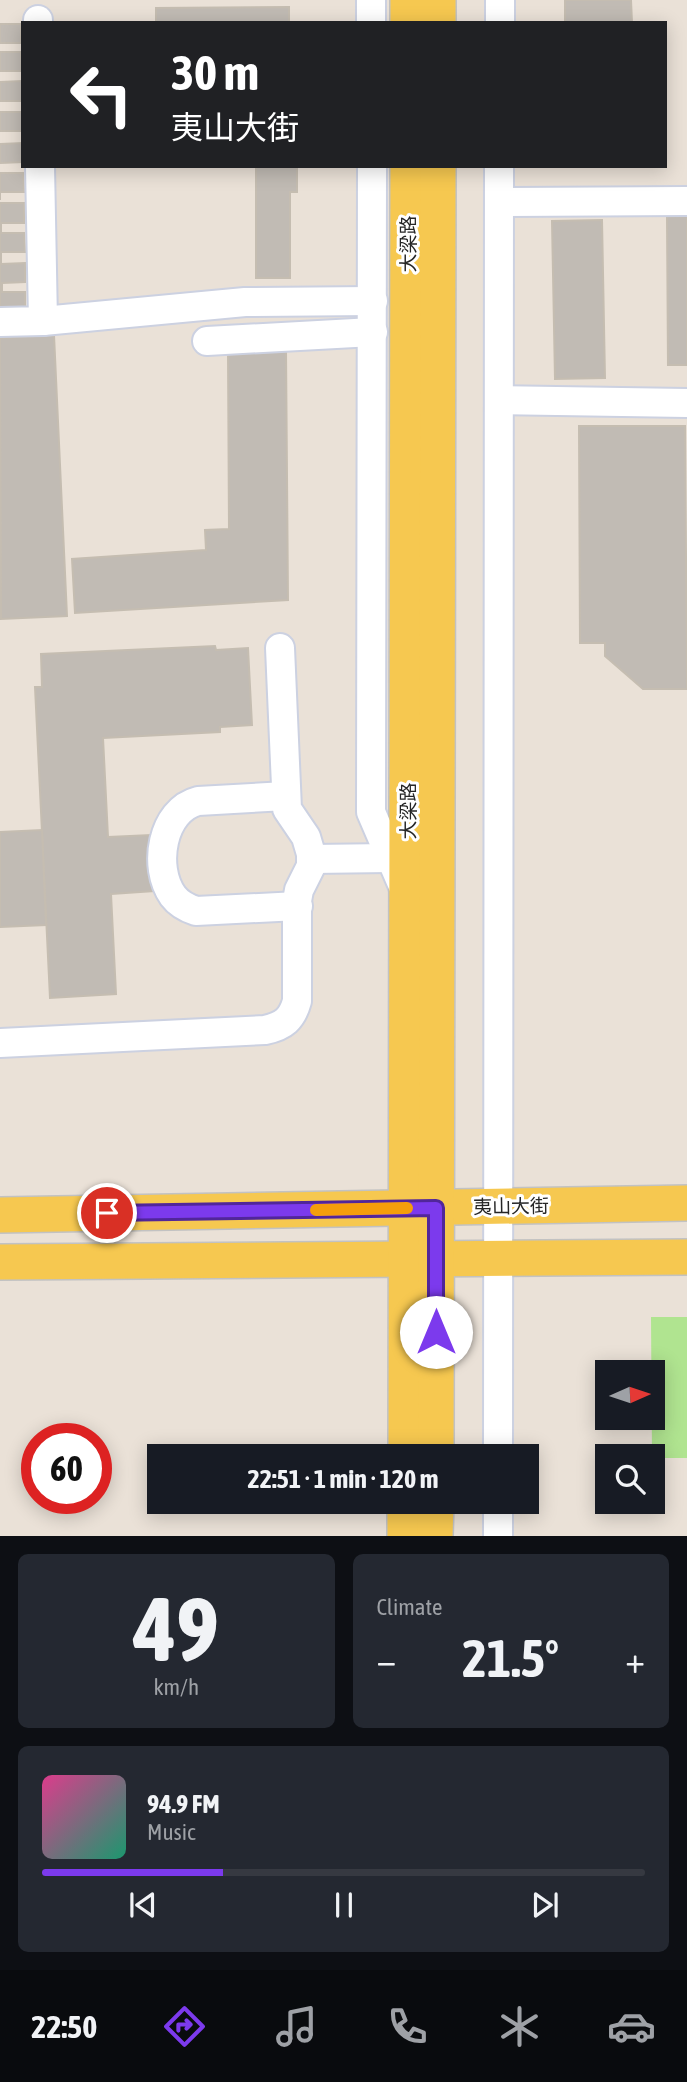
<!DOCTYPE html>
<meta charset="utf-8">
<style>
:root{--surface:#171b24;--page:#242831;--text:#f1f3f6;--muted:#9ea1a6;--line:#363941;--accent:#7c3aed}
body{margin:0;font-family:"Asap Condensed","Noto Sans SC",sans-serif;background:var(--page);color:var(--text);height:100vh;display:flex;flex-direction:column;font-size:26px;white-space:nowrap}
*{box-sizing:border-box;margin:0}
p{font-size:23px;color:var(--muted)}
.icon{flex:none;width:38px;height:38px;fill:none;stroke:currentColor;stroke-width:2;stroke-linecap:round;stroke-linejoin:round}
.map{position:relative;height:1536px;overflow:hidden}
.drawer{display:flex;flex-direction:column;gap:18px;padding:18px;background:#0d0f14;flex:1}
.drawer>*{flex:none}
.hud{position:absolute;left:21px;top:21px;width:646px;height:147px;border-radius:0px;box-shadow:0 4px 18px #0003;background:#202124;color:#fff;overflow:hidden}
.needle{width:46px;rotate:87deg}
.tools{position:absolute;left:595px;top:1360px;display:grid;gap:14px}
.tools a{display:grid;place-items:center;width:70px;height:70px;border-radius:0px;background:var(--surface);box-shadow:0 4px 18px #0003;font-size:35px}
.speed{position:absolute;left:21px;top:1423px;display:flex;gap:14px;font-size:35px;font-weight:700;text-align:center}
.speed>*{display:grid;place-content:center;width:91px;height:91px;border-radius:50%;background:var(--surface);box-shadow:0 4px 18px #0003;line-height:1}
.speed .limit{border:10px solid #d22;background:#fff;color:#111}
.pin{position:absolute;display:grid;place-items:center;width:60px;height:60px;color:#fff;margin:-30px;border:4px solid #fff;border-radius:50%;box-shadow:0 2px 7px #0007}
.me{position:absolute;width:77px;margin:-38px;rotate:0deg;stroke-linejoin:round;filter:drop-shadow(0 0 5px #0008)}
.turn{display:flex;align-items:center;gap:24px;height:147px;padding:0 35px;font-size:32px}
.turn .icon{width:91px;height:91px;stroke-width:2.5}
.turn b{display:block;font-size:49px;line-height:60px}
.big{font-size:52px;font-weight:700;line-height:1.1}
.drawer .tile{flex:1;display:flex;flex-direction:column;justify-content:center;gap:10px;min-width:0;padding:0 24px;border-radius:10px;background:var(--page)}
.drawer .dial{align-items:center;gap:0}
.dial b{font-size:91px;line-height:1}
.song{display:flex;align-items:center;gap:21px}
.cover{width:84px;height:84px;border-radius:10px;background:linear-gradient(135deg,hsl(330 70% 55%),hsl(160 70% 35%))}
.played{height:7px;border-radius:4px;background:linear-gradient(90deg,var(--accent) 30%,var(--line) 30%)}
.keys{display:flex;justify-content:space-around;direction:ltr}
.heat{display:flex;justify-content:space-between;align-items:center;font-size:38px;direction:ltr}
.drawer .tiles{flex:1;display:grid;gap:18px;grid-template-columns:1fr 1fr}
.tile:last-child{grid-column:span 2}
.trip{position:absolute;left:147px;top:1444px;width:392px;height:70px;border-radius:0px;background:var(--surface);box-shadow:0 4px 18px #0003;font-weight:700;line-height:70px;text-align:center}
.dock{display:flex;height:112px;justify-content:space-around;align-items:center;background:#090b0e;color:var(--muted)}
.dock .icon{width:49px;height:49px}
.dock .active{color:var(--accent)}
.dock b{font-size:32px;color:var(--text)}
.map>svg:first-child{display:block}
.green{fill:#b0e490}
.building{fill:#c1bbb4;stroke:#c5bdb1;stroke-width:2}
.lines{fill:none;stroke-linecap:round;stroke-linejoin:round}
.minor-casing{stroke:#ccd1e1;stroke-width:32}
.major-casing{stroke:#c2c2c2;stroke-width:38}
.minor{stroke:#fff;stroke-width:28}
.major{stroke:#f6c850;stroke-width:35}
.route-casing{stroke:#51269a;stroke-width:18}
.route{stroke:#7c3aed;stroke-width:12}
.slow{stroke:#f59e0b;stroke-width:12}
.labels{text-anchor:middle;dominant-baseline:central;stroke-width:6;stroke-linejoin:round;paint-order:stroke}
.street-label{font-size:19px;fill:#262626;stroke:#fff}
</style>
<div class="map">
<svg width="687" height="1536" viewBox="0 0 687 1536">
<rect width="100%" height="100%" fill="#eae1d7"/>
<!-- green -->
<polygon class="green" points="651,1317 687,1317 687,1458 653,1458 652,1456"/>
<!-- building -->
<g class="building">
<polygon points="565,0 631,0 632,23 565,23"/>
<polygon points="289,7 289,23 156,23 156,8"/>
<rect x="0" y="24" width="21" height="19"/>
<polygon points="0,52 21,52 22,71 0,71"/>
<polygon points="22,81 22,101 0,101 0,82"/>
<rect x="0" y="112" width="22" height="19"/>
<polygon points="23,143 23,162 0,163 0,144"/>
<polygon points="256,166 297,166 297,192 290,192 290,278 256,278"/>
<polygon points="0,173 23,173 24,192 0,192 0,200"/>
<polygon points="0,203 24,203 24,223 1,223 1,233 24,233 25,252 1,252 1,264 25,263 25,282 2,283 2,292 25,292 25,311 0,317"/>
<polygon points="667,215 687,215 687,365 668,365"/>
<polygon points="602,220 605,378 555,379 552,221"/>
<polygon points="54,335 67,616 1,619 0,338"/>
<polygon points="228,351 286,351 288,600 75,613 72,559 206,550 205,530 229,529"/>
<polygon points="579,426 685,426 687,689 643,689 605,656 605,643 580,643"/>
<polygon points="215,646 216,650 248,648 252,725 220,727 220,732 103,738 108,837 151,835 154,891 111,894 116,994 50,998 35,687 42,687 41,654"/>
<polygon points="42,830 46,925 0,927 0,832"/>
</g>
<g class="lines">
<!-- minor casing -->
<g class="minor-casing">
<g id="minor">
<polyline points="371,0 371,23"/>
<polyline points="38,20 38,23"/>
<polyline points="500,23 500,0"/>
<polyline points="372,166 371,812 405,891"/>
<polyline points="499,202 687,201"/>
<polyline points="43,321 245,302 373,301"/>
<polyline points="0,322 43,321 40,166"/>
<polyline points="207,341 373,332"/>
<polyline points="499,400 687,403"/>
<path d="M286 796 198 801C162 810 152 867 173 896 179 904 187 908 196 911L298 906"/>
<polyline points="311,859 390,858"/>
<path d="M0 1043 265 1030C284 1026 292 1019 297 1001V901L299 890 311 866V854L306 837 287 809 280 648"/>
<polyline points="498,1456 499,166"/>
<polyline points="498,1536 498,1502"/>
</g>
</g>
<!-- major casing -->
<g class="major-casing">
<g id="major">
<polyline points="408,0 408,23"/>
<polyline points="438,0 438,23"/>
<polyline points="0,1215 687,1203"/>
<polyline points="0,1262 687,1257"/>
<polyline points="406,1456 408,166"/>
<polyline points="436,1456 438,166"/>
<polyline points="405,1536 405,1502"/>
<polyline points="435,1536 436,1502"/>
</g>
</g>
<!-- minor -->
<use href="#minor" class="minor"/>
<!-- major -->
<use href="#major" class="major"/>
</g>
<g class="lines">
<!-- route casing -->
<g class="route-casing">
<polyline id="route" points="107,1213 436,1208 436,1332"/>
</g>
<!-- route -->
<use href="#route" class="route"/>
<!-- slow -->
<polyline class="slow" points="316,1210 407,1208"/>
</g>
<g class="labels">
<!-- street labels -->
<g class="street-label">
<text transform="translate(408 244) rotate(-90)">大梁路</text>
<text transform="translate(408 811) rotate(-90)">大梁路</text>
<text transform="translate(511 1206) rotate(-1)">夷山大街</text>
</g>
</g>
</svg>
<div class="tools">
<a><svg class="needle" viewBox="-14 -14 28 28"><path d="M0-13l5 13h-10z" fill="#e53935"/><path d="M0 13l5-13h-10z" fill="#9ea1a6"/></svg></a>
<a><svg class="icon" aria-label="search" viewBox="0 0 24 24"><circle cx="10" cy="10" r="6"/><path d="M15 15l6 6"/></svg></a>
</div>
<div class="speed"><div class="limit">60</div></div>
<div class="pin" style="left:107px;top:1213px;background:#d93025"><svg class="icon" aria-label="arrive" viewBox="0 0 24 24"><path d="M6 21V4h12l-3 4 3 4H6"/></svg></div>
<svg class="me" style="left:436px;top:1332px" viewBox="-20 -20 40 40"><circle r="19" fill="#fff"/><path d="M0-13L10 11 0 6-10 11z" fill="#7c3aed"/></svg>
<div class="trip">22:51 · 1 min · 120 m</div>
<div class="hud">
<div class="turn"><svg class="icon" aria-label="left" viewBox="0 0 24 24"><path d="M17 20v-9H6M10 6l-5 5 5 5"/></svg><div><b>30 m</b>夷山大街</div></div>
</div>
</div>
<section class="drawer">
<div class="tiles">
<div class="tile dial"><b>49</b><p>km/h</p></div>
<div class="tile"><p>Climate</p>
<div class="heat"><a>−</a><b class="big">21.5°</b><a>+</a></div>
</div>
<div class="tile">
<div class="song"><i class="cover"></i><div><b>94.9 FM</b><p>Music</p></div></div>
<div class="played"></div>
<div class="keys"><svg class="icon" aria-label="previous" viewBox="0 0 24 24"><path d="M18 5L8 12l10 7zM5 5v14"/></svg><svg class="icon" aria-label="pause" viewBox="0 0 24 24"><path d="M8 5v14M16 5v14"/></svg><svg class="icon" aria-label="next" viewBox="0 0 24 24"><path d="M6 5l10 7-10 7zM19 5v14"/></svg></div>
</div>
</div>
</section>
<nav class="dock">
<b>22:50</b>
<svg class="icon active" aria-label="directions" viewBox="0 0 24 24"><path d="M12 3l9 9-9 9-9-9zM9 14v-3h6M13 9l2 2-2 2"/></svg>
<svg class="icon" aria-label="music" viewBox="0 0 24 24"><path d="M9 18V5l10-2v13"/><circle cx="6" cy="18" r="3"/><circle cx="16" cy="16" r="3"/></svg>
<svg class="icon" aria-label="phone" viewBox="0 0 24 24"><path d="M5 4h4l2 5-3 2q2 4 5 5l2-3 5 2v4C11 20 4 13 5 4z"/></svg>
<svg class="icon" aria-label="climate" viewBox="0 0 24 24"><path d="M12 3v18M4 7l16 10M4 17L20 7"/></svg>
<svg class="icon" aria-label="car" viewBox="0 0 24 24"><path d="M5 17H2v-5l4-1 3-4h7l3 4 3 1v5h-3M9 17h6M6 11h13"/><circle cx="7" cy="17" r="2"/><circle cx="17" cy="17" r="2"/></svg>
</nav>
